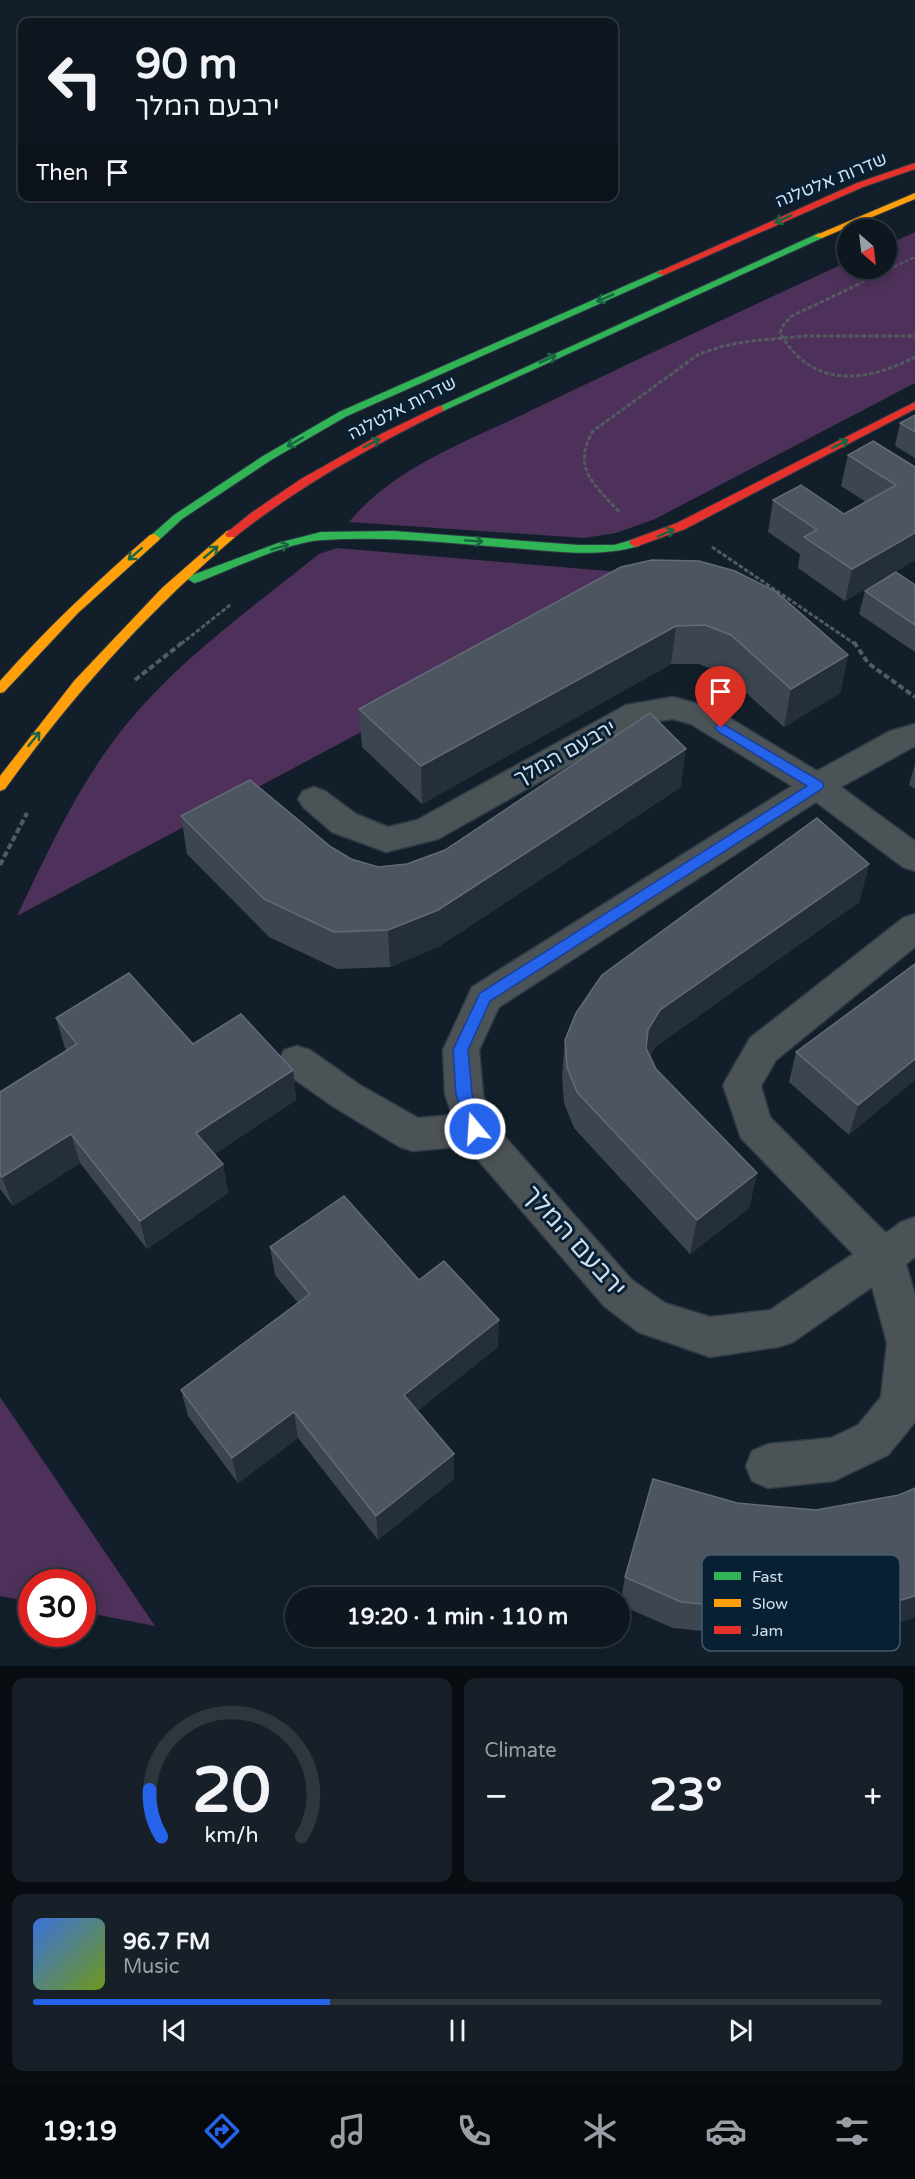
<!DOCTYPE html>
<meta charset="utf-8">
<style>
:root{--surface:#0e1720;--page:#172029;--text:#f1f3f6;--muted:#9b9fa5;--line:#2e363e;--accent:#2563eb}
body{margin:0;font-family:"Varela Round","Noto Sans Hebrew",sans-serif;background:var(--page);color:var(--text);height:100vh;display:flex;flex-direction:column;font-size:22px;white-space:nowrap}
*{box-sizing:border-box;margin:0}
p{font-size:20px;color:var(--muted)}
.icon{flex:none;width:33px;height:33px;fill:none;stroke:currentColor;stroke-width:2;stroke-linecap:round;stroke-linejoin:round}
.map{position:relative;height:1666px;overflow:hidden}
.sheet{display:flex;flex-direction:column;gap:12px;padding:12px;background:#080d12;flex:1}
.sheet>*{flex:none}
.top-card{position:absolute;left:18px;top:18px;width:600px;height:183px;border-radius:12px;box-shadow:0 3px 15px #0003,0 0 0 2px var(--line);background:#0e1720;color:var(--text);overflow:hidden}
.needle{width:39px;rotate:152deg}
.controls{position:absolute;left:837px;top:219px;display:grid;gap:12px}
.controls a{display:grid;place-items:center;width:60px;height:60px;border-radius:50%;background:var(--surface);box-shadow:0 3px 15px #0003,0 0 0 2px var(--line);font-size:30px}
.speed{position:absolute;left:18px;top:1569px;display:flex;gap:12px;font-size:30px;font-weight:700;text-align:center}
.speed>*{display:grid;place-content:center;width:78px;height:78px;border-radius:50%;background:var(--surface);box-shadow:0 3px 15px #0003,0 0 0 2px var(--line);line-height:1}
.speed .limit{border:9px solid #d22;background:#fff;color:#111}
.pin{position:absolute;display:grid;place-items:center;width:51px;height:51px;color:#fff;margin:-62px -26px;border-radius:50% 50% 50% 0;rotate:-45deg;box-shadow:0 0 6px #0007}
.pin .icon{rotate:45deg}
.me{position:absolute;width:66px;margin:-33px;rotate:342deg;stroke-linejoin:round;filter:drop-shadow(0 0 4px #0008)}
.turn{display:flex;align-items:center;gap:21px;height:126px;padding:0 18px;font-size:27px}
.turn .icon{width:78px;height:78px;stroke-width:2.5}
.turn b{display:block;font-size:42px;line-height:51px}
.then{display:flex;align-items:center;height:57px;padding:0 18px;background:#0003;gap:12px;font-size:22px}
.big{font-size:45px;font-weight:700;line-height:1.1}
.sheet .tile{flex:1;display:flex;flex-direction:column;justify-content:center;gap:9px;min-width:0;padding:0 21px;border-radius:12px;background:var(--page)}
.sheet .dial{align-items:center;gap:0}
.dial svg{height:156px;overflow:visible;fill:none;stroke:var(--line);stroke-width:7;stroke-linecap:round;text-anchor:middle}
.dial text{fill:var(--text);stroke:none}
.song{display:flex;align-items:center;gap:18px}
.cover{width:72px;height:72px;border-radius:9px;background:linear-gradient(135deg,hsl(220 70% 55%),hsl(80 70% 35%))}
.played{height:6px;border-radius:3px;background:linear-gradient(90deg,var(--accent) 35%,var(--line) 35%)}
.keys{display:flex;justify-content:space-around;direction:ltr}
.heat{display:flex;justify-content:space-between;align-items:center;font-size:33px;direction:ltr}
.sheet .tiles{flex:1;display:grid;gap:12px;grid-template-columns:1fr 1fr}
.tile:last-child{grid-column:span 2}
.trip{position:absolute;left:285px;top:1587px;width:345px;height:60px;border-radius:30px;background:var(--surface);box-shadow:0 3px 15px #0003,0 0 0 2px var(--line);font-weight:700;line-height:60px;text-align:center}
.dock{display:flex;height:96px;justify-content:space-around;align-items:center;background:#06090d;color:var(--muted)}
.dock .icon{width:42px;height:42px}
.dock .current{color:var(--accent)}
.dock b{font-size:27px;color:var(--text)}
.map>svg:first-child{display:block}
.green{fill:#4d315a}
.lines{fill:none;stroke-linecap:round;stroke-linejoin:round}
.street-casing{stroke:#2e3a44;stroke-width:3}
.fast-casing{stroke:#2e3a44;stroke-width:2}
.slow-casing{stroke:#2e3a44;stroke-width:2}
.jam-casing{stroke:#2e3a44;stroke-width:2}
.path-far2{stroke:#545b60;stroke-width:2;stroke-dasharray:4 2;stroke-linecap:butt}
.path-far1{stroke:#545b60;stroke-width:3;stroke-dasharray:4.5 2;stroke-linecap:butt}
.path{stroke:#545b60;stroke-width:4;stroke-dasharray:6 3;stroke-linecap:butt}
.street{fill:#4c5357;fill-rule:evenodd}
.fast{fill:#30b455;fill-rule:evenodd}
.slow{fill:#ff9f0a;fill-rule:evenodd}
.jam{fill:#e5322d;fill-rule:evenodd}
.wall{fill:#3d4550}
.shaded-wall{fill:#252f3a}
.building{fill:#4d5561;stroke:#626b77;stroke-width:1.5}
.oneway{stroke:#1a6343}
.route{fill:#2563eb;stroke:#184099;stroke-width:1.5}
.labels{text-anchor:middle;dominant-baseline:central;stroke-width:6;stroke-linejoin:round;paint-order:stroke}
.far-street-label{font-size:18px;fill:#d1dfed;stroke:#082034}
.street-label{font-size:21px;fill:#d1dfed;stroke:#082034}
.near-street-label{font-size:26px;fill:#d1dfed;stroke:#082034}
.key{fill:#082034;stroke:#44596c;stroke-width:1.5}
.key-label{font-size:16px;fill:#d1dfed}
</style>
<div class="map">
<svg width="915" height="1666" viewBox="0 0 915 1666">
<rect width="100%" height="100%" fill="#121f2a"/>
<!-- green -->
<g class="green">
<path d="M915 232V383L655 519 616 533 584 538 349 522C394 467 467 442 530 411 635 360 741 311 847 262L848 268H886L887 245Z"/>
<path d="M337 548 655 575 17 916C48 851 79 783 125 726 179 659 252 608 319 554Z"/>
<polygon points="0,1397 155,1626 83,1612 82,1582 32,1582 31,1602 0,1596"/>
</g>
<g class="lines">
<!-- street casing -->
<g class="street-casing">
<polygon id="street" points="673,697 713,708 817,771 890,731 915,724 915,746 841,787 915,841 915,871 903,867 816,802 499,1007 479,1050 483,1094 491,1121 632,1280 665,1303 710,1317 770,1310 853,1254 741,1138 723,1085 750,1038 903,918 915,914 915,947 776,1060 761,1086 770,1117 886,1233 901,1222 915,1217 915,1257 906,1264 915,1295 915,1422 888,1455 834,1481 768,1488 752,1481 746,1466 752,1451 768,1444 831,1438 858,1425 881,1397 887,1343 872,1287 793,1342 778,1347 710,1357 638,1332 604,1306 466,1146 413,1151 400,1147 334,1107 284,1072 279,1061 284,1050 297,1046 310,1050 360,1085 418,1118 452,1115 445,1094 443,1050 472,987 792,786 691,724 673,719 644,723 438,839 386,852 332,832 303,807 298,799 303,791 314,787 325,791 356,814 388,827 417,820 626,705"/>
</g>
<!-- fast casing -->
<g class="fast-casing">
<g id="fast">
<polygon points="819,233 824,236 822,238 443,411 435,411 434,409"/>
<polygon points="661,270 666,273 664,275 347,416 271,460 182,519 158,541 154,542 148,538 174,515 263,456 339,412"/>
<path d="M393 531 578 545H614L635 539 641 543 639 546C596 558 556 551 512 548 449 543 387 536 324 540 290 541 232 569 198 582L194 583 188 579 190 576 278 543 321 532Z"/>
</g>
</g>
<!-- slow casing -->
<g class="slow-casing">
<g id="slow">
<polygon points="915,193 915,199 822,238 814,236"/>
<path d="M231 530 235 531V537C147 612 72 696 5 789L0 791V776L74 681 162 588 227 531Z"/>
<path d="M154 534 160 538 158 541 78 613 4 692 0 693V681C46 629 97 581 150 535Z"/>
</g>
</g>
<!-- jam casing -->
<g class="jam-casing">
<g id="jam">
<polygon points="915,163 915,169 863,187 664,275 656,273 857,183"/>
<polygon points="915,402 915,409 685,529 635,547 629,543 631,540 677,523"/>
<path d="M439 406 443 407V411C370 447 299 486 235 537H227L225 534 251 513 301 479 381 434Z"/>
</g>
</g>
<!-- path-far2 -->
<polyline class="path-far2" points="856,285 915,257"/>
<!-- path-far1 -->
<g class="path-far1">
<path d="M859 284 792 316 784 324 780 333C812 389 865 383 915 357"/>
<path d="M619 512C595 485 571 468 593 431L699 354 723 346 750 341 806 336H915"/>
<polyline points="712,547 855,644"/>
<polyline points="181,644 230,605"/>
</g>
<!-- path -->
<g class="path">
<polyline points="854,642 868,663 915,697"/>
<polyline points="135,680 183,642"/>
<polyline points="0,865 27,813"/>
</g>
<!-- street -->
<use href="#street" class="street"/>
<!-- fast -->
<use href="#fast" class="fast"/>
<!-- slow -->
<use href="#slow" class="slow"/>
<!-- jam -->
<use href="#jam" class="jam"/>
</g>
<!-- wall -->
<g class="wall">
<polygon points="915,415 915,458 895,446 900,423"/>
<polygon points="848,455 915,467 915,560 845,601 798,568 800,554 768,532 773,500 844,514 866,502 841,486"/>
<polygon points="621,567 848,655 840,693 784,727 725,674 699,664 671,664 422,804 362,747 359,709"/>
<polygon points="915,585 915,652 859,614 865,591"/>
<polygon points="915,764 915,789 909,785"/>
<polygon points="681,787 438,947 390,967 337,969 269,937 187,854 181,816 331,847 351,859 378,867 407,864"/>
<polygon points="869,864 859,902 655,1047 650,1056 656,1069 757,1173 749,1208 690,1254 574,1128 564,1103 562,1076 565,1040"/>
<polygon points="915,964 849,1135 789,1082 796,1052"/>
<polygon points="56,1018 193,1044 293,1070 296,1100 214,1154 223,1164 228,1193 147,1249 80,1163 13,1206 0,1189 0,1092 67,1051 65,1048"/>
<polygon points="270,1247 419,1280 498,1347 417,1411 454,1454 454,1479 378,1540 298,1438 238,1483 188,1416 181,1390 298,1303 275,1275"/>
<polygon points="915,1488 915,1617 854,1637 782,1639 673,1628 620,1605 625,1577 737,1503 816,1510 899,1495"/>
</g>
<!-- shaded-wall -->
<g class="shaded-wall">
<polygon points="915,533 915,560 845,601 852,569"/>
<polygon points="676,626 671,664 422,804 421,766"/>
<polygon points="848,655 840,693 784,727 791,689"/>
<polygon points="686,749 681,787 438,947 390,967 388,930"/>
<polygon points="869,864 859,902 655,1047 643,1066 648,1030 660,1010"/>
<polygon points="915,1059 915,1080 849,1135 858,1105"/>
<polygon points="293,1070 296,1100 202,1163 196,1133"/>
<polygon points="71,1134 80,1163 13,1206 2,1177"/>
<polygon points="223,1164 228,1193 147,1249 140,1221"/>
<polygon points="757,1173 749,1208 690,1254 697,1220"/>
<polygon points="499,1320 498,1347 405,1421 404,1395"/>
<polygon points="294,1412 298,1438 238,1483 232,1458"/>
<polygon points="454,1454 454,1479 378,1540 376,1516"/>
<polygon points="915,1596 915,1617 854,1637 868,1610"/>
</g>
<!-- building -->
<g class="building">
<polygon points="915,415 915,432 900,423"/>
<polygon points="873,441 915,467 915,533 852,569 804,537 817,530 773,500 801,485 844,514 896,485 848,455"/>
<polygon points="652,560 699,561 735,571 775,591 848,655 791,689 731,635 705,625 676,626 421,766 359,709 621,567"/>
<polygon points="896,572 915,585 915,625 865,591"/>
<polygon points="650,713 686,749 438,910 388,930 334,932 264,899 181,816 250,780 331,847 351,859 378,867 407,864 445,850"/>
<polygon points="817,818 869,864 660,1010 648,1030 646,1048 656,1069 757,1173 697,1220 577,1092 567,1067 565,1040 576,1013 602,975"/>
<polygon points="915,964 915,1059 858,1105 796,1052"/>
<polygon points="129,973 193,1044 241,1014 293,1070 196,1133 223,1164 140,1221 71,1134 2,1177 0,1175 0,1092 77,1044 56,1018"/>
<polygon points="344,1196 419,1280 444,1261 499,1320 404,1395 454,1454 376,1516 294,1412 232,1458 181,1390 310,1294 270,1247"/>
<polygon points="653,1479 737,1503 816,1510 899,1495 915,1488 915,1596 868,1610 793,1612 681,1602 625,1577"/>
</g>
<!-- one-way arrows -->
<defs><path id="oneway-shaft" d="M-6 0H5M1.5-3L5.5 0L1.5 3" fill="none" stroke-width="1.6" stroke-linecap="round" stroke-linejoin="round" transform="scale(1.5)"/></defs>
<g class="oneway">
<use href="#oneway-shaft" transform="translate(783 219) rotate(156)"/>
<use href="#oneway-shaft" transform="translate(605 298) rotate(156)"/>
<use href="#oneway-shaft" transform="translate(548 359) rotate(-24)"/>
<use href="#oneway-shaft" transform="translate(295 442) rotate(150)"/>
<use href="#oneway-shaft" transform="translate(372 443) rotate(-27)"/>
<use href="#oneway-shaft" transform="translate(840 444) rotate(-27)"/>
<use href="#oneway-shaft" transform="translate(666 533) rotate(-22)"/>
<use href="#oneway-shaft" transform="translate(474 541) rotate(4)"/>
<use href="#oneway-shaft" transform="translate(280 547) rotate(-17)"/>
<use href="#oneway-shaft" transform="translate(211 552) rotate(-40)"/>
<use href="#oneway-shaft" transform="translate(135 554) rotate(139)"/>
<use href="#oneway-shaft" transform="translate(34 739) rotate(-51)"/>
</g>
<!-- route -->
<polygon class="route" points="721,723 822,782 824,786 822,789 490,1001 468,1050 472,1094 483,1129 481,1134 475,1136 469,1134 456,1094 453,1050 480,993 807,786 717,731 715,728 717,724"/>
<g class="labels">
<!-- far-street labels -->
<g class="far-street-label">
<text transform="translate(831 180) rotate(-22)">שדרות אלטלנה</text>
<text transform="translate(402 408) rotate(-27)">שדרות אלטלנה</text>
</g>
<!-- street labels -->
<g class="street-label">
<text transform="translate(565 753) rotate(-29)">ירבעם המלך</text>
</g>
<!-- near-street labels -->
<g class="near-street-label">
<text transform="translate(575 1241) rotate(48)">ירבעם המלך</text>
</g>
</g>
<!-- legend -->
<rect x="702" y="1555" width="198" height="96" rx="9" class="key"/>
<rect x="714" y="1572" width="27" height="8" fill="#30b455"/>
<rect x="714" y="1599" width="27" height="8" fill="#ff9f0a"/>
<rect x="714" y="1626" width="27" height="8" fill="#e5322d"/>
<g class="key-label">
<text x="752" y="1582">Fast</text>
<text x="752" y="1609">Slow</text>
<text x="752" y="1636">Jam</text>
</g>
</svg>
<div class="controls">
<a><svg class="needle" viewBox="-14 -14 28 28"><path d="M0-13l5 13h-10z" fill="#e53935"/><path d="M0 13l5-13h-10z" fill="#9b9fa5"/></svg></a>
</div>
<div class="speed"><div class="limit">30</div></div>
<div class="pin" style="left:721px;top:728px;background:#d93025"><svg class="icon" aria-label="arrive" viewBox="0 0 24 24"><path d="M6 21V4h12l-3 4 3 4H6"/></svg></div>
<svg class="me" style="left:475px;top:1129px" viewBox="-20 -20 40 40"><circle r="17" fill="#2563eb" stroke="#fff" stroke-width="3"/><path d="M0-11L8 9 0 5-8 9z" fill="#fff"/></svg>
<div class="trip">19:20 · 1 min · 110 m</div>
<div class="top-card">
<div class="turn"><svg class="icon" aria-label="left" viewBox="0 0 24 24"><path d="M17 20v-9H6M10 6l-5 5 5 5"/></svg><div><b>90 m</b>ירבעם המלך</div></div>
<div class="then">Then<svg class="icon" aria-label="arrive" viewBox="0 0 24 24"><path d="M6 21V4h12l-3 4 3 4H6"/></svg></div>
</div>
</div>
<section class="sheet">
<div class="tiles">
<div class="tile dial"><svg viewBox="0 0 100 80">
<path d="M14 69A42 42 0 1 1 86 69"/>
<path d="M14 69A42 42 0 0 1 8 45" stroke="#2563eb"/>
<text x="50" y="56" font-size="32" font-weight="700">20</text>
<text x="50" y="72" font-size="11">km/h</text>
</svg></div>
<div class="tile"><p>Climate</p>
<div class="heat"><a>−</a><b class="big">23°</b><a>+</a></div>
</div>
<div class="tile">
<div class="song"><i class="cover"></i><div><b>96.7 FM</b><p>Music</p></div></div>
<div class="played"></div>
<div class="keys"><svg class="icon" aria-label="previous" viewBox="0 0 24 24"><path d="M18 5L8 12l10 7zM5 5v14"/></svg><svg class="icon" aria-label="pause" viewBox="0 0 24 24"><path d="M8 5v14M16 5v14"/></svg><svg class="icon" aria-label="next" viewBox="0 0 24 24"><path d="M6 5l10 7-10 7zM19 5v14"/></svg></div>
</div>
</div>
</section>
<nav class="dock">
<b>19:19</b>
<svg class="icon current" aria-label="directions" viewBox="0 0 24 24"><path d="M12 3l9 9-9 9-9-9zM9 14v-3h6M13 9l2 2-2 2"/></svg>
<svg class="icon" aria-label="music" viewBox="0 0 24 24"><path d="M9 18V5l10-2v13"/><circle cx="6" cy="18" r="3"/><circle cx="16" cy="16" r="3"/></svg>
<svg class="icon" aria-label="phone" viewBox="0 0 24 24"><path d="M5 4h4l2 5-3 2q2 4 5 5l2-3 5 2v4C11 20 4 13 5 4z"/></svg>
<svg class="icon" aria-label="climate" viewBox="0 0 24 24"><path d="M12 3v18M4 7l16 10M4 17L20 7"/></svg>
<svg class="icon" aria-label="car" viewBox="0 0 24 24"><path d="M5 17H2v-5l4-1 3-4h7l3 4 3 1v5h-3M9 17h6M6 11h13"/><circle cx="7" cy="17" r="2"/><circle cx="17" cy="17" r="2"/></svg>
<svg class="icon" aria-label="filters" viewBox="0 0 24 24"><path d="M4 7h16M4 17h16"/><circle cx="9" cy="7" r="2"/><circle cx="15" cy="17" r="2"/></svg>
</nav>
